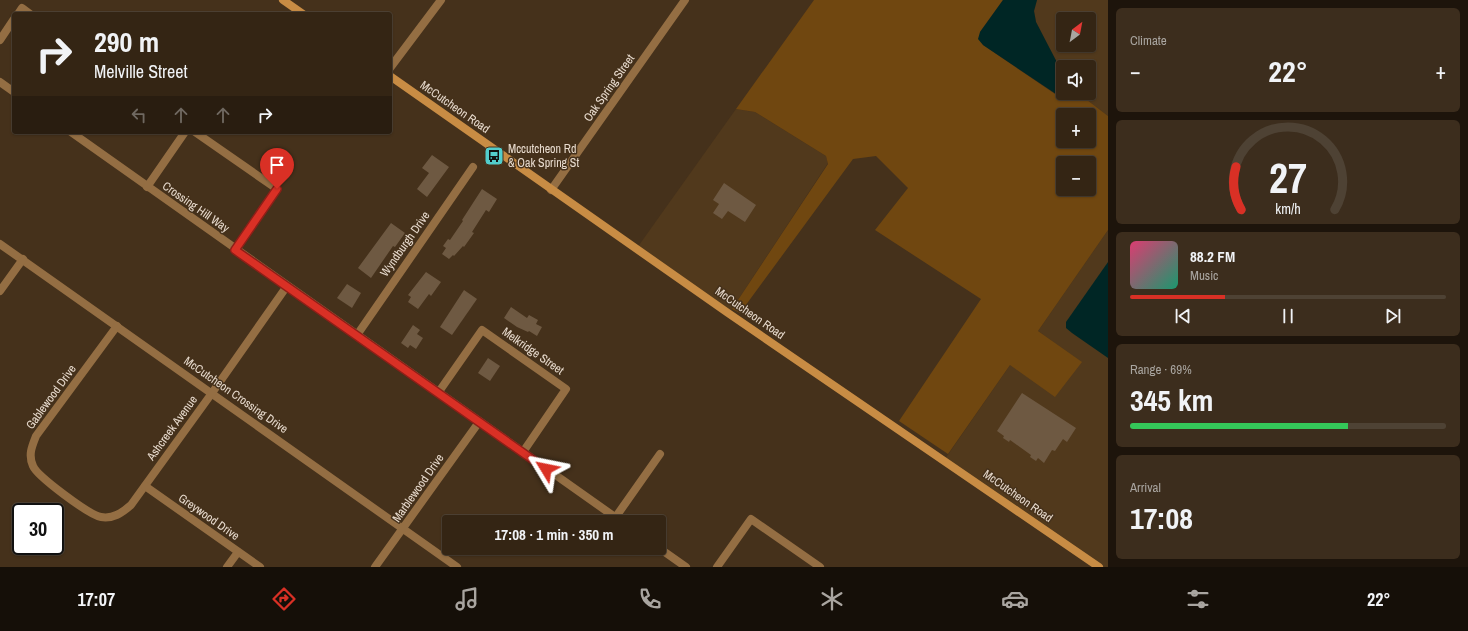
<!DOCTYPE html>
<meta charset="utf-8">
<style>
:root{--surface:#342514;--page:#3c2d1d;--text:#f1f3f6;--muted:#a9a5a0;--line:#4e4234;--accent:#d93025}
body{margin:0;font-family:"Archivo Narrow",sans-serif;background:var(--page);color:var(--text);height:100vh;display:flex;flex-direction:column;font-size:15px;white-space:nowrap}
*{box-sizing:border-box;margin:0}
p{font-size:13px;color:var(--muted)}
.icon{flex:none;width:22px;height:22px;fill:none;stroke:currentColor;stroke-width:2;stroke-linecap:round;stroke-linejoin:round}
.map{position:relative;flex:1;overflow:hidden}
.panel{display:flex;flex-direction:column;gap:8px;padding:8px;background:#1d140b;width:360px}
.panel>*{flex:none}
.hud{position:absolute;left:12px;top:12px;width:380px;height:122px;border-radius:4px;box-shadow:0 1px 3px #0004,0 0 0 1px var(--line);background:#342514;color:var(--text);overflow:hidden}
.needle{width:26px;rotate:32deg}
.buttons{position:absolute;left:1056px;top:12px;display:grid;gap:8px}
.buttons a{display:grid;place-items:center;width:40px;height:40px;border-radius:4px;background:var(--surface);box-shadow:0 1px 3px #0004,0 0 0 1px var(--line);font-size:20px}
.speed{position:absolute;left:12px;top:503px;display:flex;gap:8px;font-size:20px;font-weight:700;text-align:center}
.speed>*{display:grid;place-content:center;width:52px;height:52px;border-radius:50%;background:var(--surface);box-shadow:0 1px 3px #0004,0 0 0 1px var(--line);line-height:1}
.speed .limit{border:2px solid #111;border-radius:6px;background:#fff;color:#111}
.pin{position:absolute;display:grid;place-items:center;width:34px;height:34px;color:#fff;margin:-41px -17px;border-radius:50% 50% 50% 0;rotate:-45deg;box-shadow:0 0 4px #0007}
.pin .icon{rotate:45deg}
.me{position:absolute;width:44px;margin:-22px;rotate:305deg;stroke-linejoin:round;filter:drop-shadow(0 0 3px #0008)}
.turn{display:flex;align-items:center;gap:14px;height:84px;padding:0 16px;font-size:18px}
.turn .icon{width:52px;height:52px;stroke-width:2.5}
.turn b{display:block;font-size:28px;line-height:34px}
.lanes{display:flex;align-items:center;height:38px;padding:0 16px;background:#0003;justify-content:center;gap:20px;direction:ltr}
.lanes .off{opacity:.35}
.big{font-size:30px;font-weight:800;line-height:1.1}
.panel .widget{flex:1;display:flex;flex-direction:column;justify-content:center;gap:6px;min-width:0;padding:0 14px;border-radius:6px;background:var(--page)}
.panel .dial{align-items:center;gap:0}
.dial svg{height:104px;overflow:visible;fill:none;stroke:var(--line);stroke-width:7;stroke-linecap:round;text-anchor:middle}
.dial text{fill:var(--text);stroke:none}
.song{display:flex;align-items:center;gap:12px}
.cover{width:48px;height:48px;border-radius:6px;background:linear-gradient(135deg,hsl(340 70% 55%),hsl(160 70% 35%))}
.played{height:4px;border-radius:2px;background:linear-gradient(90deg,var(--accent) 30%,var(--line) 30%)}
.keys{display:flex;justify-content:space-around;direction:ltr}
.heat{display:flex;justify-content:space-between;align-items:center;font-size:22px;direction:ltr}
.charge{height:6px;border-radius:3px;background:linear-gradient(90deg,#34c759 69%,var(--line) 0)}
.trip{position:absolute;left:442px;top:515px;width:224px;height:40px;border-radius:4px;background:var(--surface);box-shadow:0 1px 3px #0004,0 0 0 1px var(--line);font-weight:800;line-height:40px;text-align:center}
.tabs{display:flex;height:64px;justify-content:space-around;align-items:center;background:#150f08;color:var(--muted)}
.tabs .icon{width:28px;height:28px}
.tabs .selected{color:var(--accent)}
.tabs b{font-size:18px;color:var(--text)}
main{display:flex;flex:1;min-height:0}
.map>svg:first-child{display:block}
.built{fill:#51391c;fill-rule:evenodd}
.green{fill:#704710;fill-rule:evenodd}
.water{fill:#002625}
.building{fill:#6e5942}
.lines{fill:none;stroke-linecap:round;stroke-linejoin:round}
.street{stroke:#946e43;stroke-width:8}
.secondary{stroke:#c88c44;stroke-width:8}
.route-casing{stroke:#8d1f18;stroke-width:10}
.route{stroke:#d93025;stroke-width:7}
.labels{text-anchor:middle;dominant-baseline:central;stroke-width:3;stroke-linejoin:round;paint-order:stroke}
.street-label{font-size:12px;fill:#e8dbce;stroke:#45311b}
.poi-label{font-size:12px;fill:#e8dbce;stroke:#45311b;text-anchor:start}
</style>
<main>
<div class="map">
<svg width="1108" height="567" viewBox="0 0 1108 567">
<rect width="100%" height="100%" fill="#45311b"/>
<!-- built -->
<g class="built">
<path d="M1037 0H1108V116L1078 93H1089V67H1063V74L1036 22 1034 11ZM1063 19H1089V45H1063Z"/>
<polygon points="736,109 755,112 826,156 828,163 730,312 637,248"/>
<polygon points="1108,230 1108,567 1103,567 945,459 1010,365 1081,362 1038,331"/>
</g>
<!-- green -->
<path class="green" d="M814 0H1003L980 32 983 45 1061 98 1067 97 1070 93H1078L1108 116V230L1038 331 1082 362 1055 397 1010 365 948 454 899 421 981 299 875 230 908 188 876 156 853 159 740 313 732 309 828 164 826 156 755 112 736 109ZM1063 115H1089V141H1063ZM1063 163H1089V189H1063Z"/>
<!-- water -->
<g class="water">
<polygon points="1003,0 1037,0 1034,11 1036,22 1063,74 1063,93 1070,93 1067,97 1062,98 983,45 978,39 980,32"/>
<polygon points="1108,262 1108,358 1072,333 1066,328 1066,322"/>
</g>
<!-- building -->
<g class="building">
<polygon points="432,155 449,167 427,197 417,189 429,173 422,168"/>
<polygon points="724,183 756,205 745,222 728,211 722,219 713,213 719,204 713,200"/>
<polygon points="482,189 497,199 489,212 486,210 472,232 474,233 464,247 463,246 454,256 453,255 449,259 442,254 446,248 443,246 448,239 450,240 463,221 462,220"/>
<polygon points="391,223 405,233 395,247 393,246 371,278 358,268"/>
<polygon points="426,272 441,282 431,296 429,294 418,309 408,302 411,297 408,295"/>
<polygon points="347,284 361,293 352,308 337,298"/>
<polygon points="464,290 477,299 452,335 440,327"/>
<polygon points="511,307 527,318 529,315 538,320 536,324 542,327 537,336 529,331 528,332 517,327 504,318"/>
<polygon points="413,325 420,330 417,334 423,338 416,349 410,345 408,348 401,343"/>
<polygon points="488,358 500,366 490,381 478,373"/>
<polygon points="1022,393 1076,428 1067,442 1063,439 1055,451 1052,450 1044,463 1038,458 1036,461 1030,457 1031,455 1010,440 1009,442 1003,438 1004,436 997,431"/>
</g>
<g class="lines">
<!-- street -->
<g class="street">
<polyline points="18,14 22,8 30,14"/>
<polyline points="0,40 14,19"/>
<polyline points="390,68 441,0"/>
<polyline points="0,82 14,92"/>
<polyline points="71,132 622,522"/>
<polyline points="195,132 277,189 235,250"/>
<polyline points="147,187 185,132"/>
<polyline points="551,190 685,0"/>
<polyline points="0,244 457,567"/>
<polyline points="0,291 23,259"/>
<path d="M117 326 36 436C32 446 28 455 33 466 37 476 89 515 101 517 113 519 122 513 131 505L212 393 287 286"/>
<polyline points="357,335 473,167"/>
<polyline points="438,393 482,330 566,389 523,452"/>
<polyline points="145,486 260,567"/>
<polyline points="615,518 660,454"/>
<polyline points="659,548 686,567"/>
<polyline points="227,567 238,552"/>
<polyline points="375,567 479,422"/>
<polyline points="717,567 751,519 820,567"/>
</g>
<!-- secondary -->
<g class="secondary">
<polyline points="283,0 303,14"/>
<polyline points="390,76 728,313 1099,567"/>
</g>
</g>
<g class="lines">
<!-- route casing -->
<g class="route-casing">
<polyline id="route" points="277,189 235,250 546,469"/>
</g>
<!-- route -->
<use href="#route" class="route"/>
</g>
<!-- icons -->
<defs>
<g id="bus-square" transform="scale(1)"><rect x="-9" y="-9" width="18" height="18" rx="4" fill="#52cdcc" stroke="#45311b"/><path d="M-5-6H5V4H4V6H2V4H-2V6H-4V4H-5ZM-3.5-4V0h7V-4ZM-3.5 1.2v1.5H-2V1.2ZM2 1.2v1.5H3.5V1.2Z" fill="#111"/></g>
</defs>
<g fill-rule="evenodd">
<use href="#bus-square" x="494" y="156"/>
</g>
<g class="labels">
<!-- street labels -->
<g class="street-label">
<text transform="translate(609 88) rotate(-55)">Oak Spring Street</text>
<text transform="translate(455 107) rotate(35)">McCutcheon Road</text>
<text transform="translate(196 207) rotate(35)">Crossing Hill Way</text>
<text transform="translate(405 244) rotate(-55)">Wyndburgh Drive</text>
<text transform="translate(750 313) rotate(35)">McCutcheon Road</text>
<text transform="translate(533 351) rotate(35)">Melkridge Street</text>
<text transform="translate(236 395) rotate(35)">McCutcheon Crossing Drive</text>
<text transform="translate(51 397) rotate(-54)">Gablewood Drive</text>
<text transform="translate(172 428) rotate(-54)">Ashcreek Avenue</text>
<text transform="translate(418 488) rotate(-55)">Marblewood Drive</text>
<text transform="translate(1018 496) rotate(35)">McCutcheon Road</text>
<text transform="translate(209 517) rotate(35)">Greywood Drive</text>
</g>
<!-- poi labels -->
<g class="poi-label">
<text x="508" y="149">Mccutcheon Rd<tspan x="508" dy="14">&amp; Oak Spring St</tspan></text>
</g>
</g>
</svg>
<div class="buttons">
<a><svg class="needle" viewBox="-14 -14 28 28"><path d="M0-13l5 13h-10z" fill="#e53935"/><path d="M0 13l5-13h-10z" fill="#a9a5a0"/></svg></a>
<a><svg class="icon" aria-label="sound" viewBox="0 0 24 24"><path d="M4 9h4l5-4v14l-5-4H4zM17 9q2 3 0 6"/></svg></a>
<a>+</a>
<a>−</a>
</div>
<div class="speed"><div class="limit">30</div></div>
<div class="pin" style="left:277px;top:189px;background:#d93025"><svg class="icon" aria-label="arrive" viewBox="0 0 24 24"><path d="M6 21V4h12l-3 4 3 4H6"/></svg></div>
<svg class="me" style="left:546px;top:469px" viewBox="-20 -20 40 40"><path d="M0-17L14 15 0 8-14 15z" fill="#d93025" stroke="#fff" stroke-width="4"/></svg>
<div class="trip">17:08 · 1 min · 350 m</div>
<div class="hud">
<div class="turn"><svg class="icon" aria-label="right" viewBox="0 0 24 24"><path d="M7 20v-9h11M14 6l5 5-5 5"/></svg><div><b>290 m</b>Melville Street</div></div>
<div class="lanes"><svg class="icon off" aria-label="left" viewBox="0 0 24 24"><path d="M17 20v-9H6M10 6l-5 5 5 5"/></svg><svg class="icon off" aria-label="ahead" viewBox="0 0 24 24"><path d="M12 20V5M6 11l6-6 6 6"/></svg><svg class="icon off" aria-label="ahead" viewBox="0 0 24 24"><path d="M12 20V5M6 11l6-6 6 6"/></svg><svg class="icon" aria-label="right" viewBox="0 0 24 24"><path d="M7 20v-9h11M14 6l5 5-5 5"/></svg></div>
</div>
</div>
<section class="panel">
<div class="widget"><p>Climate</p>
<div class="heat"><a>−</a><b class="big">22°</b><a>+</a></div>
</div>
<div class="widget dial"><svg viewBox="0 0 100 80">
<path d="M14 69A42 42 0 1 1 86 69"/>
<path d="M14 69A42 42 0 0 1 10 36" stroke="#d93025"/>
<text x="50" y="56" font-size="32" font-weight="700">27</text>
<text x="50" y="72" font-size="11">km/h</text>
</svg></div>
<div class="widget">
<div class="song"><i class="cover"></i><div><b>88.2 FM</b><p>Music</p></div></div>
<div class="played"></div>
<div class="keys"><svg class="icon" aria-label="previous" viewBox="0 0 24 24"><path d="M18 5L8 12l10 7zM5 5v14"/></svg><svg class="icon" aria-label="pause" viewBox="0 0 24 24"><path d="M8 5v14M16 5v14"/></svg><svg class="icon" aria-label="next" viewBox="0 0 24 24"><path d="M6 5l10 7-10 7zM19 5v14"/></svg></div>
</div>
<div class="widget"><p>Range · 69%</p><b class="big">345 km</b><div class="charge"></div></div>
<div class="widget"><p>Arrival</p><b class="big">17:08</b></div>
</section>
</main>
<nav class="tabs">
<b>17:07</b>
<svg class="icon selected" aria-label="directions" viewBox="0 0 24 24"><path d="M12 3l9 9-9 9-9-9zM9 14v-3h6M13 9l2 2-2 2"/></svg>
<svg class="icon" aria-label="music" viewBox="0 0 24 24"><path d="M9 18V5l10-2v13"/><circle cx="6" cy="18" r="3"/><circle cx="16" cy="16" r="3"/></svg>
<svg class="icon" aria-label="phone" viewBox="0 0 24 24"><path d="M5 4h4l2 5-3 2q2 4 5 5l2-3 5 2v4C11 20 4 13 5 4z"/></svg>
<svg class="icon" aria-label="climate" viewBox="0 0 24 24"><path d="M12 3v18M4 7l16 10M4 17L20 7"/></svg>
<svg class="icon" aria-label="car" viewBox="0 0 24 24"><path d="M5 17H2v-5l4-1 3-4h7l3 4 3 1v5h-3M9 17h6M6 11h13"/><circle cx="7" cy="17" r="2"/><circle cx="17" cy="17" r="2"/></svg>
<svg class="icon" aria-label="filters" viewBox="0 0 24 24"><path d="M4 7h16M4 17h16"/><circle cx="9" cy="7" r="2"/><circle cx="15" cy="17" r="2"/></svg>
<b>22°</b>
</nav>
